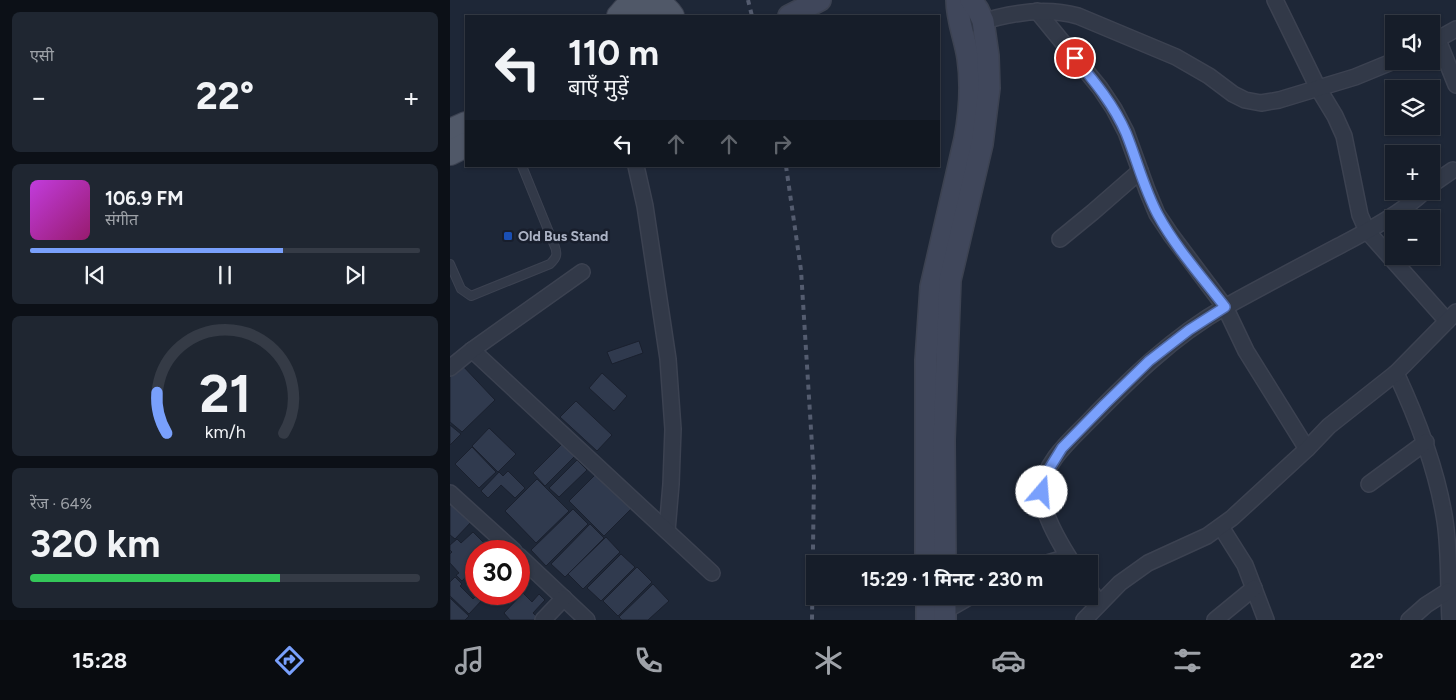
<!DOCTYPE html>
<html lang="hi">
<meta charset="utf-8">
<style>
:root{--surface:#161d29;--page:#1f2631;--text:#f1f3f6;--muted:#9ea2a8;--line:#353b46;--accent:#79a0fc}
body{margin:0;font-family:Figtree,"Noto Sans Devanagari",sans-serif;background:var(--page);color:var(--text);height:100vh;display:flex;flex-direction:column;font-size:19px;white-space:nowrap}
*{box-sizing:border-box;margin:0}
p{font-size:16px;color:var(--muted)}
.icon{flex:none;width:28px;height:28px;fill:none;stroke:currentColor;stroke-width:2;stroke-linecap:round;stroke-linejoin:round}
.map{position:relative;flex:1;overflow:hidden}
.sheet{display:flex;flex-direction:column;gap:12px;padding:12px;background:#0c1017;width:450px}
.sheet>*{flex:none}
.guide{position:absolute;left:15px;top:15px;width:475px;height:152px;border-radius:0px;box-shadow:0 1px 4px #0004,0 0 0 1px var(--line);background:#161d29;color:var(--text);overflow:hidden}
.controls{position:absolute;left:935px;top:15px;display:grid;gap:10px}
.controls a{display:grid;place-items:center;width:55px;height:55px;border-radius:0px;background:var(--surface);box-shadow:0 1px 4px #0004,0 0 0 1px var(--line);font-size:25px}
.speed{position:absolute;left:15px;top:540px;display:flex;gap:10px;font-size:25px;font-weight:700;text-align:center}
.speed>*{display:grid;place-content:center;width:65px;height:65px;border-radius:50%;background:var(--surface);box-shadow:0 1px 4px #0004,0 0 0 1px var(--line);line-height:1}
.speed .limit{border:8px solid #d22;background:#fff;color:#111}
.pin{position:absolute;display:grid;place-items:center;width:42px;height:42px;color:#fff;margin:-21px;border:2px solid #fff;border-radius:50%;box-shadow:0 1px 5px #0007}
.me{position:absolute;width:55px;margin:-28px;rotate:18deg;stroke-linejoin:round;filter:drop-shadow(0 0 4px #0008)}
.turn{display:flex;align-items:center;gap:18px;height:105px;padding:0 20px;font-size:22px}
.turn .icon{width:65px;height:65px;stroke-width:2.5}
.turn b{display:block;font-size:35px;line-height:42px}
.lanes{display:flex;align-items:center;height:48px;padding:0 20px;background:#0003;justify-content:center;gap:25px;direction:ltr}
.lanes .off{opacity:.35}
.big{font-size:38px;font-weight:700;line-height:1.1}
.sheet .card{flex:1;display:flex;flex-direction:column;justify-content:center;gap:8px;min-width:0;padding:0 18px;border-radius:8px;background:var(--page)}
.sheet .dial{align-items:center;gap:0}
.dial svg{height:130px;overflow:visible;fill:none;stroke:var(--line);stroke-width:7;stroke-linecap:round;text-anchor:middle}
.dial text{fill:var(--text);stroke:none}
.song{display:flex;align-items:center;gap:15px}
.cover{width:60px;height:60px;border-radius:8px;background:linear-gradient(135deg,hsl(290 70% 55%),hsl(320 70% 35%))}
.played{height:5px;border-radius:2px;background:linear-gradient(90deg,var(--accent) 65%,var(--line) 65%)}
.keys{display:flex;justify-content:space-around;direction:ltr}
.heat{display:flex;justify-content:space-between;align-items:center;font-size:28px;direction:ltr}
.charge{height:8px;border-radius:4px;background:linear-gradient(90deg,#34c759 64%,var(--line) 0)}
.trip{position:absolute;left:356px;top:555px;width:292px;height:50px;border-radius:0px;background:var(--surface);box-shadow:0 1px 4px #0004,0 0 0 1px var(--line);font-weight:700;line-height:50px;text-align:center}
.tabs{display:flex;height:80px;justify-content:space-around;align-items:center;background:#090c10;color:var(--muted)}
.tabs .icon{width:35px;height:35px}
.tabs .selected{color:var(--accent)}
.tabs b{font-size:22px;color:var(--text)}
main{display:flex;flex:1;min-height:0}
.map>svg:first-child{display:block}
.building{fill:#303a4e;stroke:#1a202e}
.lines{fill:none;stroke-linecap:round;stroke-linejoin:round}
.lane-casing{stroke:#3c4251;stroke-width:10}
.street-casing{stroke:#3c4251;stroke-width:18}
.secondary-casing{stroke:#3c4251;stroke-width:24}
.primary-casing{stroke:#3c4251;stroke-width:26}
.lane{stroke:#323948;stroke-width:8}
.street{stroke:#323948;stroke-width:15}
.secondary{stroke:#40475b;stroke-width:21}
.primary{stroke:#505868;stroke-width:24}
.rail{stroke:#545c6f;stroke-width:4;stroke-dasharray:5 5;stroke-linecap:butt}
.route-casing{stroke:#4f68a4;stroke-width:12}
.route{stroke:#79a0fc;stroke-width:9}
.transit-dot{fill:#1a4fb4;stroke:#181e2c;stroke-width:2}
.labels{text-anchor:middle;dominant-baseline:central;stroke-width:5;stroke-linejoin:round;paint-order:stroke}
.poi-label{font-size:14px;font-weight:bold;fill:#acb3c5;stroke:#181e2c;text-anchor:start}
</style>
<main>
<section class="sheet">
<div class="card"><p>एसी</p>
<div class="heat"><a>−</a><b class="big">22°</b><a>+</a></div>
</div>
<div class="card">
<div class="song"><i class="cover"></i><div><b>106.9 FM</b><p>संगीत</p></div></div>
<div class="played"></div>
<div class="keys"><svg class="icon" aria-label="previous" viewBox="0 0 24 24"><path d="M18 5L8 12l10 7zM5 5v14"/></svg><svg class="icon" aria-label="pause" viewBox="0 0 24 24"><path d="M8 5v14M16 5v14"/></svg><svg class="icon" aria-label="next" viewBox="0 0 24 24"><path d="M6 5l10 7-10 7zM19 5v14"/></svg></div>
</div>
<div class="card dial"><svg viewBox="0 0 100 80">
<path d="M14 69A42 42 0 1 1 86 69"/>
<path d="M14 69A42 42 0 0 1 8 44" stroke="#79a0fc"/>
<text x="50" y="56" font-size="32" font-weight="700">21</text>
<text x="50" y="72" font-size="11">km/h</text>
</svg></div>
<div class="card"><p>रेंज · 64%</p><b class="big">320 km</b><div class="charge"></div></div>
</section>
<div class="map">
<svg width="1006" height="620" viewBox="0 0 1006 620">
<rect width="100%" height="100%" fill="#1e2737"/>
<!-- building -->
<g class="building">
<polygon points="189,341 193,353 162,364 157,352"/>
<polygon points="11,364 45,400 12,432 0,422 0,376"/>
<polygon points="152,373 177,396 164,411 139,388"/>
<polygon points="126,401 162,435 147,451 110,417"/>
<polygon points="0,425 11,434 0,445"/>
<polygon points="39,428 66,454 48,472 22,446"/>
<polygon points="113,443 126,455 95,486 83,473"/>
<polygon points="22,447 46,472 29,488 5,464"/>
<polygon points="127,460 137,470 109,497 99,488"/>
<polygon points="58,471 75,488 65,498 51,485 38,498 31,491 49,472 53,476"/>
<polygon points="149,471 184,506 154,536 119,501"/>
<polygon points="87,479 119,511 86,543 55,511"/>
<polygon points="0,498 23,520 5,539 0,535"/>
<polygon points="123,509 138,524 96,566 81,550"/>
<polygon points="140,524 154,538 115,577 101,564"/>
<polygon points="23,532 42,551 26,551 26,566 12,581 6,575 9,573 0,563 0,554 2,552 0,550 0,545 7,539 11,543"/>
<polygon points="156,537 170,552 133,589 118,574"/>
<polygon points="171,554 185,567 151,601 137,588"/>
<polygon points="187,567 202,582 168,616 153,601"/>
<polygon points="5,577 12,584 10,586 23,599 28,594 33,599 19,614 0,596 0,582"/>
<polygon points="203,584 219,601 198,620 172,620 169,617"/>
<polygon points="73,593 82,602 89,594 95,600 83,613 90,620 60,620 54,613"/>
<polygon points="36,594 53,594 44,602"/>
<polygon points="0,598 19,616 15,620 0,620"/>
</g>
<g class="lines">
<!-- lane casing -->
<g class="lane-casing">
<path id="lane" d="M0 264 11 289 21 296 100 264C106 258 108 255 105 247L72 166"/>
</g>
<!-- street casing -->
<g class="street-casing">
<g id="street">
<polyline points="825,0 868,88 885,116 894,136 910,215 917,231 997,321"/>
<polyline points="587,11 650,88 664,109 676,132 697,190 707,214 721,235 775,307 796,351 857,449"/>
<path d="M525 24C558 13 595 7 628 16L726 57 759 76 783 94 795 100 811 103 829 100 905 77 944 61"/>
<polyline points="988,40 1006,85"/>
<polyline points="981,43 1006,29"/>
<polyline points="186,166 195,206 218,359 223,429 221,484 217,531"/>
<polyline points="981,185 1003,170"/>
<polyline points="610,239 643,212 690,171"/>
<polyline points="22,350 262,573"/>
<polyline points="0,368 22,350 132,272"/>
<path d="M946 373C968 420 987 469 995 521 1000 554 998 587 1000 620"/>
<polyline points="919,484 976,442"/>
<polyline points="0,493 64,551"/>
<polyline points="771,527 795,565 816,620"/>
<polyline points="69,556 137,620"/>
<polyline points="594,564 618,557"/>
<path d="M623 564C612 547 591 512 592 491 593 464 619 441 637 423 679 380 722 337 775 307 813 286 851 266 889 246 919 230 950 214 975 191"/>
<polyline points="640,590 649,603"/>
<polyline points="487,613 495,611 521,596"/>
<polyline points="93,620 114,598"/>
<polyline points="634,620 670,583 698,563 757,536 782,518 857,449 879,426 946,373 1006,312"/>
<polyline points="765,620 804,588"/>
<polyline points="959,620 976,605 998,591"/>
</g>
</g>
<!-- secondary casing -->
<g class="secondary-casing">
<g id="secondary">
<polyline points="339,16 370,0"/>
<path d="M476 564V360L481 287 515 139C520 112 522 85 518 58 515 38 507 20 507 0"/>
<polyline points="495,564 494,440 500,280 532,144 539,88 538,56 533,21 528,10 521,0"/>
<polyline points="477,596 477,620"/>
<polyline points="495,596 495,620"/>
</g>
</g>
<!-- primary casing -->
<g class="primary-casing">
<g id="primary">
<path d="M169 16C172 13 174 9 178 7 192 0 213 1 222 16"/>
<polyline points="0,131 16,124"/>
<polyline points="0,153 16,145"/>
</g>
</g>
<!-- lane -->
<use href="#lane" class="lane"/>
<!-- street -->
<use href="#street" class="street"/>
<!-- secondary -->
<use href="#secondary" class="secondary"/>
<!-- primary -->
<use href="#primary" class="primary"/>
<!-- rail -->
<g class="rail">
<polyline points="298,0 302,16"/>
<polyline points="336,166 351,270 364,477 362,620"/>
</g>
</g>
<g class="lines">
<!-- route casing -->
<g class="route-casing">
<path id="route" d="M592 492 596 474 612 448 655 404 699 361 739 330 775 307C752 277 726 248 708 215 694 189 687 160 676 133 664 105 644 81 625 58"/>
</g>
<!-- route -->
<use href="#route" class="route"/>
</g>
<!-- markers -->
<rect class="transit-dot" x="53" y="231" width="10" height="10" rx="2.5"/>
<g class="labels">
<!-- poi labels -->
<g class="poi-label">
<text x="68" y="236">Old Bus Stand</text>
</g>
</g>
</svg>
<div class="controls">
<a><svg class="icon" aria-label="sound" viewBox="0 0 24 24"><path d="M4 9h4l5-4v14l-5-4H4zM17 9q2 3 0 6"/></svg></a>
<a><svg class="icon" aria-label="layers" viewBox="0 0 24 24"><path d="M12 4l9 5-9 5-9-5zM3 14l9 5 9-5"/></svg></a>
<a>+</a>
<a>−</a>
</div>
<div class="speed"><div class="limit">30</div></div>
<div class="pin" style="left:625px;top:58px;background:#d93025"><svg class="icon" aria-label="arrive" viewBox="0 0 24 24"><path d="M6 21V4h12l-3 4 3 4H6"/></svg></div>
<svg class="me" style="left:592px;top:492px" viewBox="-20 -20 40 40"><circle r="19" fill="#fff"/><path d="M0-13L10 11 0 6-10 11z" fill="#79a0fc"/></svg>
<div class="trip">15:29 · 1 मिनट · 230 m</div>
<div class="guide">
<div class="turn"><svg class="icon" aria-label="left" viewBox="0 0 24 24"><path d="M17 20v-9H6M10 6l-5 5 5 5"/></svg><div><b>110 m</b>बाएँ मुड़ें</div></div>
<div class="lanes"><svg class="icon" aria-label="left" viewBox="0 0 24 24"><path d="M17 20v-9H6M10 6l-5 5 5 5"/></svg><svg class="icon off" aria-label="ahead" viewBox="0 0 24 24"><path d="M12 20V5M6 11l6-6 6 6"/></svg><svg class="icon off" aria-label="ahead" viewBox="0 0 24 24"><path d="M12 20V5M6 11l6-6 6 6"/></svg><svg class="icon off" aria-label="right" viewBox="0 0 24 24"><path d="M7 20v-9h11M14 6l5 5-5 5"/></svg></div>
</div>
</div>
</main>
<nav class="tabs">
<b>15:28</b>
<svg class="icon selected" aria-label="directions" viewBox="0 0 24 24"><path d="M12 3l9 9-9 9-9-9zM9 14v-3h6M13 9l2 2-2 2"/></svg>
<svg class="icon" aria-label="music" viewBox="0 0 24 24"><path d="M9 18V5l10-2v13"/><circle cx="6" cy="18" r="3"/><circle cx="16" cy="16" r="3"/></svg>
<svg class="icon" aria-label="phone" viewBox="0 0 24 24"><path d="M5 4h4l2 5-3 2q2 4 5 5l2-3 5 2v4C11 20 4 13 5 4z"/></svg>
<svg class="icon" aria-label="climate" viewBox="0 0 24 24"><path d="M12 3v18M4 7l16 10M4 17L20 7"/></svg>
<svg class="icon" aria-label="car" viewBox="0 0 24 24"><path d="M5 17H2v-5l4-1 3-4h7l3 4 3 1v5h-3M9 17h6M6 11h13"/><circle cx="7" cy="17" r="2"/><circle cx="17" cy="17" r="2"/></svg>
<svg class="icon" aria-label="filters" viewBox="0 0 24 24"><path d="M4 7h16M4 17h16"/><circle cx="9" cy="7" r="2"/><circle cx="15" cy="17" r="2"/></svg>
<b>22°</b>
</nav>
